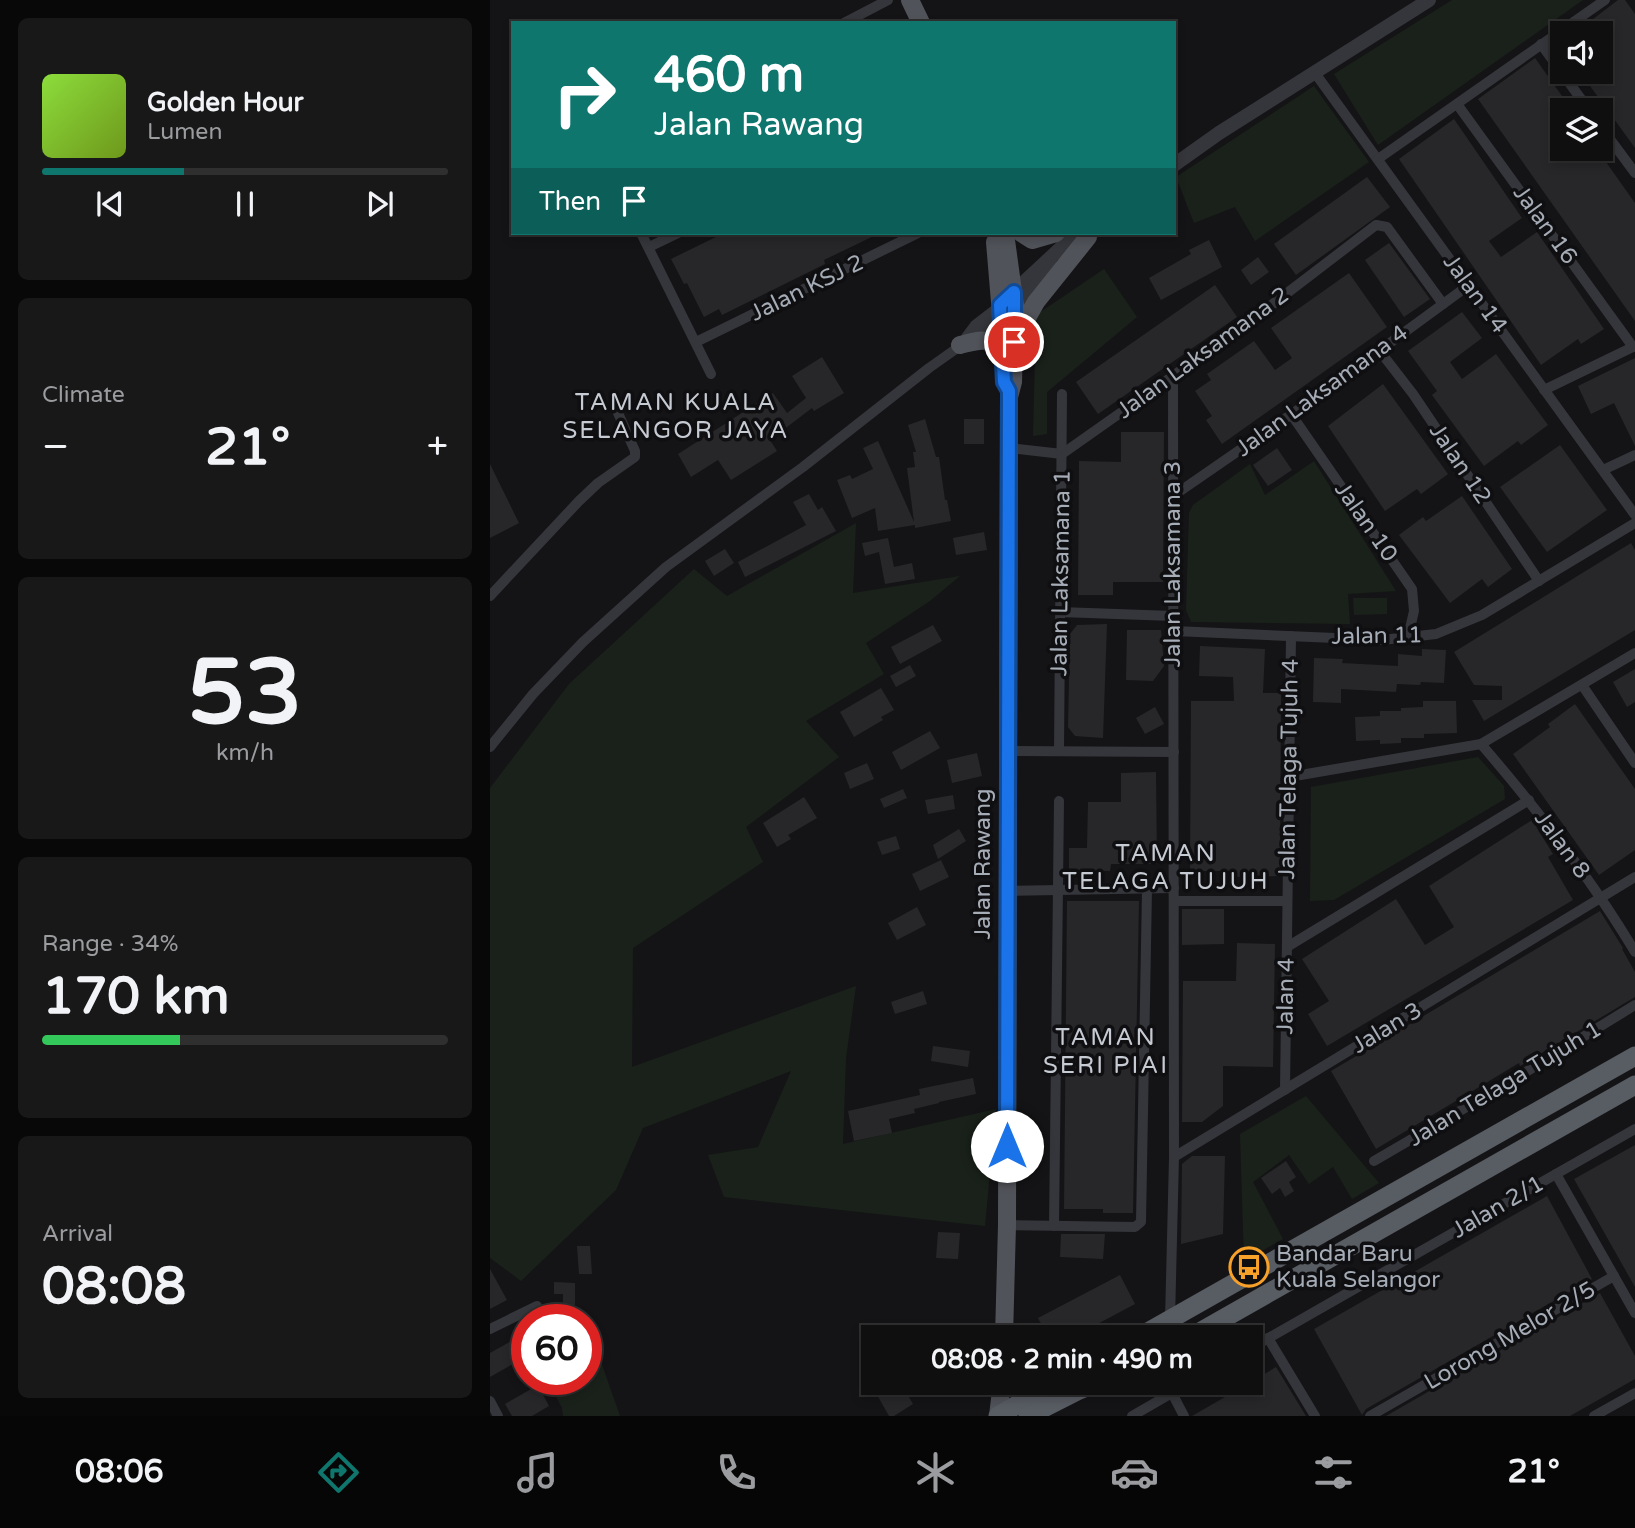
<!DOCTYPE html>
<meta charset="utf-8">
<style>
:root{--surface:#0f0f10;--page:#181819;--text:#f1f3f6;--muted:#9b9c9f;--line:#2f2f30;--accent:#0f766e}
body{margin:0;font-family:"Varela Round",sans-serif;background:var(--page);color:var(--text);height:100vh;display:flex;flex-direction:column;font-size:26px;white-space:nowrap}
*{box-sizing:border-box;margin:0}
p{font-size:23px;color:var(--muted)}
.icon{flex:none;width:38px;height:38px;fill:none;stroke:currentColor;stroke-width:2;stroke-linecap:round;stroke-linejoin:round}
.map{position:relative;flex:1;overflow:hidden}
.panel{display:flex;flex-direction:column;gap:18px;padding:18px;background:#080809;width:490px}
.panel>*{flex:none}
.hud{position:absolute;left:21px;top:21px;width:665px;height:214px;border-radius:0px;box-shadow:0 4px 10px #0003,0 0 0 2px var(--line);background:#0f766e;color:#fff;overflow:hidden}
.buttons{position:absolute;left:1060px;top:21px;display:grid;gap:14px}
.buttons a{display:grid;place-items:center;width:63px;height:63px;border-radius:0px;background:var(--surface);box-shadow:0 4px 10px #0003,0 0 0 2px var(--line);font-size:35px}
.speed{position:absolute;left:21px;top:1304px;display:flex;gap:14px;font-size:35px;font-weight:700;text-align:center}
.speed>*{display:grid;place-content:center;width:91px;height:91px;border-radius:50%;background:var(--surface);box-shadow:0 4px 10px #0003,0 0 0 2px var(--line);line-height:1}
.speed .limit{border:10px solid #d22;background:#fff;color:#111}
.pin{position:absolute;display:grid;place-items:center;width:60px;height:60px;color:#fff;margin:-30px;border:4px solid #fff;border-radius:50%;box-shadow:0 2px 7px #0007}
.me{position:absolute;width:77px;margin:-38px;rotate:0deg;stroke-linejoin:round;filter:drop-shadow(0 0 5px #0008)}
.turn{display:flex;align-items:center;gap:24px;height:147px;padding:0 28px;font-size:32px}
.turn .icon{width:91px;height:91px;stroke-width:2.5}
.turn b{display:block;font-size:49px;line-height:60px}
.then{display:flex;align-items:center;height:66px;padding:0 28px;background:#0003;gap:14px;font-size:26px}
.big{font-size:52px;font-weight:800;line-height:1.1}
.panel .widget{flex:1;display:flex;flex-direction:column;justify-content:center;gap:10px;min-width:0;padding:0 24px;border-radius:10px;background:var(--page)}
.panel .dial{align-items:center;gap:0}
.dial b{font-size:91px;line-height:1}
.song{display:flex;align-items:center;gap:21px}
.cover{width:84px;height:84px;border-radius:10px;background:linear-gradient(135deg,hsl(90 70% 55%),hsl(80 70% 35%))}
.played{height:7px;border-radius:4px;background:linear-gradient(90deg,var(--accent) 35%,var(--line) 35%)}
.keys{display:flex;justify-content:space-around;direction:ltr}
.heat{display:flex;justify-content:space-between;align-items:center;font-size:38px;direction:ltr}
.charge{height:10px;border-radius:5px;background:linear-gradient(90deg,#34c759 34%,var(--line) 0)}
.trip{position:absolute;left:371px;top:1325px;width:402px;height:70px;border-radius:0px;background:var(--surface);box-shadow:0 4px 10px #0003,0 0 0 2px var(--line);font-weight:800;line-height:70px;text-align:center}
.dock{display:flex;height:112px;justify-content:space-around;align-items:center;background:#060606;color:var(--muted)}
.dock .icon{width:49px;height:49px}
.dock .selected{color:var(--accent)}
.dock b{font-size:32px;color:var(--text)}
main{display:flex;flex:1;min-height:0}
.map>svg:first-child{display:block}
.green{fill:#1a211a}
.building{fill:#27272a}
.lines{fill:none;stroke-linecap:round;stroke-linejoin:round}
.minor{stroke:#35363b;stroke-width:10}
.tertiary{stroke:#35363b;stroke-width:14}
.primary{stroke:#51535a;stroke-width:18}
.trunk{stroke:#585c63;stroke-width:19}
.route-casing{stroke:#114b97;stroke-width:18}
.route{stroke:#1a73e8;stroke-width:12}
.labels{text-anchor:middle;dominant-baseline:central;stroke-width:7;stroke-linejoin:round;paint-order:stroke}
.street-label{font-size:23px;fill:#a5acb6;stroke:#0f0f11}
.poi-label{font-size:23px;fill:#a5acb6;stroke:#0f0f11;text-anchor:start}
.neighbourhood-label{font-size:24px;letter-spacing:2px;fill:#c6cad2;stroke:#0f0f11}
</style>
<main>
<section class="panel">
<div class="widget">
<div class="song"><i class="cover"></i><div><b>Golden Hour</b><p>Lumen</p></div></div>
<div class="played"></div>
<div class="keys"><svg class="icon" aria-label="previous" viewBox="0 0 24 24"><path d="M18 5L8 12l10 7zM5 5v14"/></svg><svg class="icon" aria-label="pause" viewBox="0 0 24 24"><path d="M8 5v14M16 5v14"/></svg><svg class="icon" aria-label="next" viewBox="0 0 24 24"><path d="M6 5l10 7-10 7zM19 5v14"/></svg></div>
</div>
<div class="widget"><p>Climate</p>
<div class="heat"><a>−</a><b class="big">21°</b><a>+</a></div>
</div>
<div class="widget dial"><b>53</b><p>km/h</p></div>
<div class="widget"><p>Range · 34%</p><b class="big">170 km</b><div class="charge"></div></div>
<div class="widget"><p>Arrival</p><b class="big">08:08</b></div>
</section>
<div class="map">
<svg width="1145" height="1416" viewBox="0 0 1145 1416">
<rect width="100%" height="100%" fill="#141416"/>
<!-- green -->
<g class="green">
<polygon points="962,0 1093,0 888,145 844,74"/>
<polygon points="824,86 879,162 765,241 745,207 704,223 686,177"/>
<polygon points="614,269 647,317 557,392 557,434 543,436 546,315"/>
<polygon points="824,461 906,591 858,594 860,624 701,622 696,610 699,513 703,505 760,464 775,495"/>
<polygon points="366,523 363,593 470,576 440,601 376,643 394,674 316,721 349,757 256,827 273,862 143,948 142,1067 366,986 356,1058 353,1144 506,1109 495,1226 234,1197 218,1155 268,1147 301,1071 153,1128 126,1190 31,1281 0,1258 0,788 79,684 204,569 237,596"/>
<polygon points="863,598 897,598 897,614 864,615"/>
<polygon points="988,757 1014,786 1015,799 844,900 820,901 821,787"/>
<polygon points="816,1096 889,1183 862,1199 843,1167 819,1184 799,1155 763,1182 793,1239 754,1261 750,1134"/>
<polygon points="103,1339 130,1416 73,1416 72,1408 57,1379 96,1379 96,1341"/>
</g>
<!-- building -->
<g class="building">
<polygon points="1128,0 1135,0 1145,14 1145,148 1090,72 1111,72 1111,33 1085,33"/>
<polygon points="1045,58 1082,110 1073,110 1073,149 1109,149 1118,161 1116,162 1145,203 1145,321 988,99"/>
<polygon points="964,119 1032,218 999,241 1011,257 1047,232 1114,329 1091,344 1088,339 1051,365 909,159"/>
<polygon points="877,177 900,207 806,275 784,244"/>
<polygon points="234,233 390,233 334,260 335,264 232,315 229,309 214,317 197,283 194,284 181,259"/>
<polygon points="719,240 732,267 671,300 659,278 701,254 699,250"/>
<polygon points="899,243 940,299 914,317 875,260"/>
<polygon points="768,257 779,272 761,285 751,270"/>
<polygon points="859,273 897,327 732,444 716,420 722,416 705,391 721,380 717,374 764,341 785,370 802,358 781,328"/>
<polygon points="725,285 747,317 608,414 586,382"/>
<polygon points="972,312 992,338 960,362 972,379 1006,354 1058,425 1031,445 1028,441 994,466 942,395 947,391 918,351"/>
<polygon points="332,357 354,393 324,411 322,408 280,440 287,451 241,480 228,460 201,477 188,454 283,393 297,413 316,398 302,376"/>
<polygon points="1145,358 1145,446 1124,403 1101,414 1088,386"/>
<polygon points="893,384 958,474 931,494 927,489 895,511 838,426"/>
<polygon points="435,419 446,457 449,457 455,500 457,500 461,521 425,528 425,525 388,531 385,508 362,518 347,480 360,475 362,479 383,469 373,448 388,441 424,522 417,468 425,467 423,452 426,452 418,425"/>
<rect x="474" y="419" width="20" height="25"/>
<polygon points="631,432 674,432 673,582 623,582 623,595 588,595 589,461 631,462"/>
<polygon points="1070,445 1117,510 1057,552 1010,487"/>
<polygon points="787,448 802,470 778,486 763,465"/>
<polygon points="0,464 29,523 0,538"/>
<polygon points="319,494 328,510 332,507 346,531 255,577 248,562 316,525 303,502"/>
<polygon points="972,496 1022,569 998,587 992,579 960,603 909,535 933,517 936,521"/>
<polygon points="494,532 497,550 466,555 463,538"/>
<polygon points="398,538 404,567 422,563 425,579 395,584 389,552 375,556 372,543"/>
<polygon points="1141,543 1145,550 1145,630 994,721 982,700 1012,700 1012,686 984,685 964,652"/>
<polygon points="235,549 244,563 224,576 215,561"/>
<polygon points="617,624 613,738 585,736 578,727 580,634 587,625"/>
<polygon points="443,625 452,641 410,664 401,647"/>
<polygon points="637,630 671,630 674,666 663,681 636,680"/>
<polygon points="710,646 775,649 773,693 791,693 790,876 745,877 745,871 700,871 701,701 744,701 743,677 709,676"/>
<polygon points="932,649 956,650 954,683 931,682 930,685 907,684 906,692 851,689 851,703 823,702 824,658 853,659 852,663 908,666 908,654 932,656"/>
<polygon points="420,665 426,676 406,687 400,676"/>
<polygon points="1145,669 1145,702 1137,707 1123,682"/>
<polygon points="391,688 404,710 391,717 393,720 364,737 350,712"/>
<polygon points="933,701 966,701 967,733 934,734 934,738 911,738 911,743 890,744 890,740 866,741 865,717 890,716 890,711 911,711 911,708 933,707"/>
<polygon points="1085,704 1145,789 1145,850 1109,875 1023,754 1060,727 1058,724"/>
<polygon points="665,707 674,724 655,734 646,718"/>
<polygon points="440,731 450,748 411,770 402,752"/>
<polygon points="487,753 492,776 462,783 457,760"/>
<polygon points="377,763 384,779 360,789 354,773"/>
<polygon points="666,772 667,864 621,864 620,871 579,870 579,848 597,848 598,802 631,802 631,773"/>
<polygon points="413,789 417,798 394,808 390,799"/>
<polygon points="463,795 465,809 438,814 435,800"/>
<polygon points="314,797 327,818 298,835 301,839 287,847 273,823"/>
<polygon points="1042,820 1063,854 1058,857 1083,900 837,1046 818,1014 839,1001 812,959 906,899 935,945 964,927 939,886"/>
<polygon points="469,829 476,841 448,859 443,845"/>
<polygon points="406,836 410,849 392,855 387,842"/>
<polygon points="451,860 459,877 430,891 422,874"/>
<polygon points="577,901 649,901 643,1213 613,1213 613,1209 574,1209"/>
<polygon points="427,907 436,925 407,940 398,923"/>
<polygon points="692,909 734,909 734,944 692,945"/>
<polygon points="1110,911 1133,948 1132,949 1145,972 1145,997 1030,1066 1029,1063 886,1149 841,1071"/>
<polygon points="747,943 785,944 783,1067 733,1066 733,1106 712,1122 692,1122 693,981 746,981"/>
<polygon points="433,991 437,1004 405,1014 401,1002"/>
<polygon points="443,1046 480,1051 478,1067 441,1061"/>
<polygon points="483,1078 486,1094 449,1102 449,1103 424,1109 425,1113 399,1119 402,1133 364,1141 358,1111 430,1095 429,1089"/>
<polygon points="1145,1145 1145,1287 1084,1179"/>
<polygon points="702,1156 735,1156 733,1234 691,1244 692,1164"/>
<polygon points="796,1161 806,1177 799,1182 804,1191 795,1197 790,1188 782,1194 771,1178"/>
<polygon points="1057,1196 1102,1279 876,1409 872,1415 824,1329"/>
<polygon points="448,1232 470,1233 468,1259 446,1258"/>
<polygon points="571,1234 615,1234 613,1259 570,1257"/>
<polygon points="87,1246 100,1246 102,1274 89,1274"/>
<polygon points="0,1269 17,1300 0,1309"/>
<polygon points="630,1275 645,1304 583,1337 558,1337 548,1318"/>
<polygon points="64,1282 85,1283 85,1305 73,1305 73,1294 64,1294"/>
<polygon points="1110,1293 1145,1356 1145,1379 1080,1416 896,1416"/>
<polygon points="37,1332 37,1356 0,1377 0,1353"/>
<polygon points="786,1367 816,1416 702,1416 761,1382"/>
<polygon points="387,1382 410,1382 423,1404 404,1416 399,1416 382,1386"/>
<polygon points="48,1385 59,1406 42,1416 22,1416 15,1404"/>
</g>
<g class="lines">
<!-- minor -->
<g class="minor">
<polyline points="354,23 398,0"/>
<polyline points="1051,44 1099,110"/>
<polyline points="825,73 1145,515"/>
<polyline points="967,104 1143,347"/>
<polyline points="1111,127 1145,173"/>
<polyline points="888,159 1115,0"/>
<polyline points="151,233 221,374"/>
<polyline points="159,247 188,233"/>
<polyline points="476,337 485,325 511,305"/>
<polyline points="206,342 428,233"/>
<polyline points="889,350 923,394 1049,581"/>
<polyline points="1054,390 1145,346"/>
<polyline points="801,414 922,589 924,611 918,637"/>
<polyline points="519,448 572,454 758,323 886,225 897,227 953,304"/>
<polyline points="1113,470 1145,455"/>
<polyline points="683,496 822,400 979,285"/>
<polyline points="0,596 89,501 108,483 145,457 145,451 128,413"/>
<polyline points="570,612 683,616"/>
<polyline points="684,631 892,640 946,634 992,615 1145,523"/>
<polyline points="1092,685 1145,763"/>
<path d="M991 744C1047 809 1101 878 1145 952"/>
<polyline points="0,747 43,694 93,642 176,567 313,467 439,368 511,317"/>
<polyline points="518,751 684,752"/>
<polyline points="569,751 572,394"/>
<polyline points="799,777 991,744 1145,653"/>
<polyline points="518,891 684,888"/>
<polyline points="684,901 797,901"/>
<polyline points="797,947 1039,800"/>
<polyline points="795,1090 801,636"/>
<polyline points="684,1157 1145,877"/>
<polyline points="884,1161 1023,1080 1145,1005"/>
<polyline points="1066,1174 1145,1313"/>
<polyline points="517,1225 645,1227 651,1222 657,889"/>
<polyline points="564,1226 569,801"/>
<polyline points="680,1320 684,1157 683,376"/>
<polyline points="0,1329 47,1306"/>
<polyline points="778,1338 825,1416"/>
<polyline points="761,1348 1145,1129"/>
<polyline points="682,1393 694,1416"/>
<polyline points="0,1401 8,1416"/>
<polyline points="642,1416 701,1382"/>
<polyline points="880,1416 1124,1276"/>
<polyline points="1104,1416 1145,1393"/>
</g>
<!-- tertiary -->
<g class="tertiary">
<polyline points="684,165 729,133 939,0"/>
<polyline points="519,296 587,233"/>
<polyline points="519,311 565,268"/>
</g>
<!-- primary -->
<g class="primary">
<polyline points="420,0 431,23"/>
<polyline points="531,233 542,240 566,233"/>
<polyline points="505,242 514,350"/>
<polyline points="525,339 546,302 598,237"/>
<path d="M470 345C494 339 497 336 514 357"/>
<polyline points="514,1337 517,1225 519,397 523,382 525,306 515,233"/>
<polyline points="508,1416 512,1382"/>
</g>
<!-- trunk -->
<g class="trunk">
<polyline points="649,1337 1145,1056"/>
<polyline points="701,1337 1145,1085"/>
<polyline points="508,1416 566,1382"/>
<polyline points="538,1416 587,1391 609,1382"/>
</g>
</g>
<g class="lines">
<!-- route casing -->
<g class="route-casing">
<polyline id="route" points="517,1146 519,391 514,382 510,305 524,292 524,342"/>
</g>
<!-- route -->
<use href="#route" class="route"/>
</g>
<!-- icons -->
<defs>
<g id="bus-ring" transform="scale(2.0125)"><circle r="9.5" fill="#0f0f11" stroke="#f8a12a" stroke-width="1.5"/><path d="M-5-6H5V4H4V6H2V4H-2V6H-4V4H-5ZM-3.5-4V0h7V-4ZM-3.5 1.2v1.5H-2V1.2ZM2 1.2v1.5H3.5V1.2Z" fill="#f8a12a"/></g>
</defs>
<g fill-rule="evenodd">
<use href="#bus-ring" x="759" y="1267"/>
</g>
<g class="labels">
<!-- street labels -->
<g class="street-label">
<text transform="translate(1055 225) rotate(54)">Jalan 16</text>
<text transform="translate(317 288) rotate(-26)">Jalan KSJ 2</text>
<text transform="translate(985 294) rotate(54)">Jalan 14</text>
<text transform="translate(713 353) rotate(-36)">Jalan Laksamana 2</text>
<text transform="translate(832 391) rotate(-36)">Jalan Laksamana 4</text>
<text transform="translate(970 464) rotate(56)">Jalan 12</text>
<text transform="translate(876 522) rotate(55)">Jalan 10</text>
<text transform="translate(683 564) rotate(-90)">Jalan Laksamana 3</text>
<text transform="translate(571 573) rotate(-89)">Jalan Laksamana 1</text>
<text transform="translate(887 636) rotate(-1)">Jalan 11</text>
<text transform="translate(799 769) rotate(-89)">Jalan Telaga Tujuh 4</text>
<text transform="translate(1072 845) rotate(54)">Jalan 8</text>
<text transform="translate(493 864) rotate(-90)">Jalan Rawang</text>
<text transform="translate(796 996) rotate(-89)">Jalan 4</text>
<text transform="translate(897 1028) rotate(-31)">Jalan 3</text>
<text transform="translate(1015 1084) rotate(-31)">Jalan Telaga Tujuh 1</text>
<text transform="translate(1008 1207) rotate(-30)">Jalan 2/1</text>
<text transform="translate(1020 1336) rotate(-30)">Lorong Melor 2/5</text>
</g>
<!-- poi labels -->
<g class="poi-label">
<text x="786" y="1254">Bandar Baru<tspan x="786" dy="26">Kuala Selangor</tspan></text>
</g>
<!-- neighbourhood labels -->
<g class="neighbourhood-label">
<text x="186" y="402">TAMAN KUALA<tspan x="186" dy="28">SELANGOR JAYA</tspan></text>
<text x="676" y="853">TAMAN<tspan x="676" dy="28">TELAGA TUJUH</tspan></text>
<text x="616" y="1037">TAMAN<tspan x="616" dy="28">SERI PIAI</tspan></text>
</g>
</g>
</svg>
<div class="buttons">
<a><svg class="icon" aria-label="sound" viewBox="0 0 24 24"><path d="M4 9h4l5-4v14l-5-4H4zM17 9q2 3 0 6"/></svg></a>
<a><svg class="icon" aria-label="layers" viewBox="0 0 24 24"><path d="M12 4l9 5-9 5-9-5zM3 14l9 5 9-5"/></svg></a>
</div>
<div class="speed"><div class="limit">60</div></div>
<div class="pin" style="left:524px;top:342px;background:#d93025"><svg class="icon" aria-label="arrive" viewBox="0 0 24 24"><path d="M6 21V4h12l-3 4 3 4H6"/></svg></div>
<svg class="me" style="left:517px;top:1146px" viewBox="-20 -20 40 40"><circle r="19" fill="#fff"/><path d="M0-13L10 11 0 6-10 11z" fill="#1a73e8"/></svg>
<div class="trip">08:08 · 2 min · 490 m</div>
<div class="hud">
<div class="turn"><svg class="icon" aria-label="right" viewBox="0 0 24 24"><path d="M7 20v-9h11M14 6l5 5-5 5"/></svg><div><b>460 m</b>Jalan Rawang</div></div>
<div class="then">Then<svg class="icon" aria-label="arrive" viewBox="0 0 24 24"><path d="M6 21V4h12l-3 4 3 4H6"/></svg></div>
</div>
</div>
</main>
<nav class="dock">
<b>08:06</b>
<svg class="icon selected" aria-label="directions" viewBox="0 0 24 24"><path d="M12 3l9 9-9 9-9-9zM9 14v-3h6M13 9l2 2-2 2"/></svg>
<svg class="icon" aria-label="music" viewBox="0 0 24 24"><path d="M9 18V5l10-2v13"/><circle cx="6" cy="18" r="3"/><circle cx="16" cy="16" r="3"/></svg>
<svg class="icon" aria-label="phone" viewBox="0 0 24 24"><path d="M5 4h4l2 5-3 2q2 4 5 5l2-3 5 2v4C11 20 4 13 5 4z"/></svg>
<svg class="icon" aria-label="climate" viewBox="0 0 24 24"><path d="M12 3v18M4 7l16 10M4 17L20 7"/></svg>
<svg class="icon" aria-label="car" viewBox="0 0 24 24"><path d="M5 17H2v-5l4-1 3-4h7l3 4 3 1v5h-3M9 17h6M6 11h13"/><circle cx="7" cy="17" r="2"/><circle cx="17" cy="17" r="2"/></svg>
<svg class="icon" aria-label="filters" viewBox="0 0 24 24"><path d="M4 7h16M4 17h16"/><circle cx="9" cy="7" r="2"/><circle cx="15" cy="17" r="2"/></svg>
<b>21°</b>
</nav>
